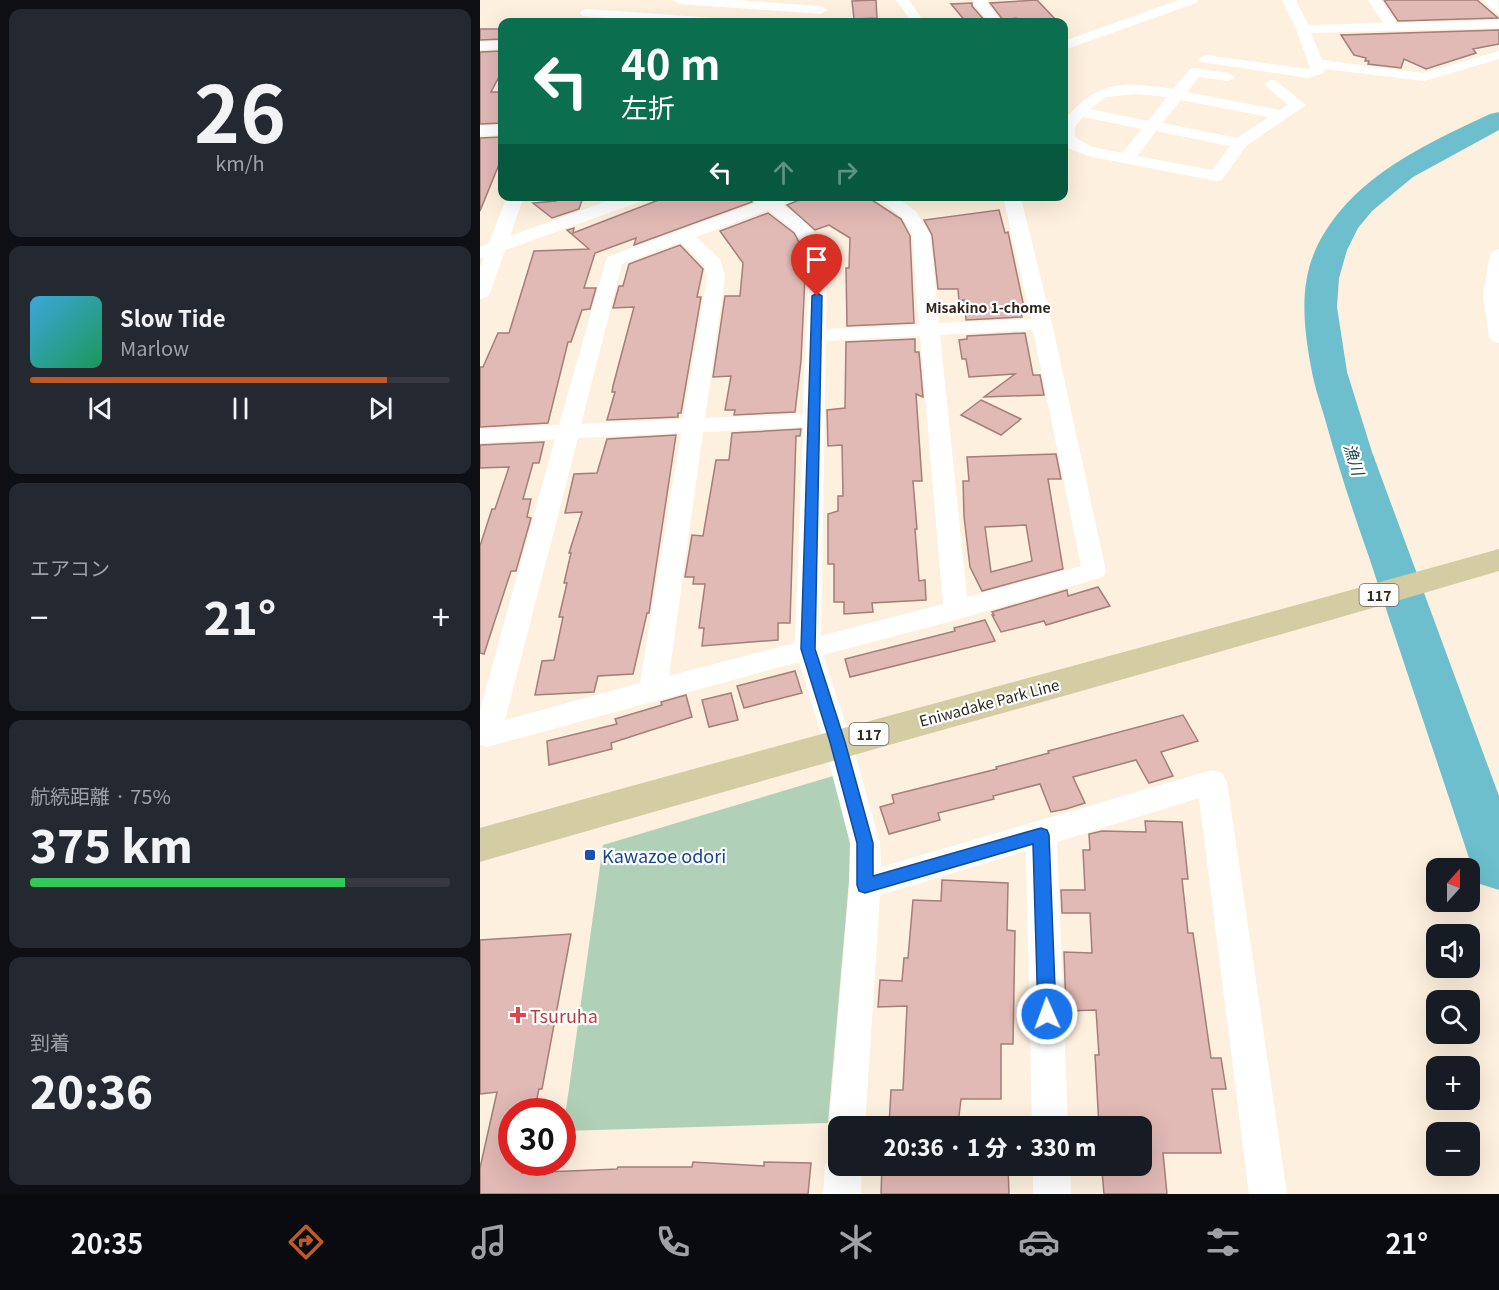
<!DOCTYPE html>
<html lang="ja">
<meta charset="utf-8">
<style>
:root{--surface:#171b24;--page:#242831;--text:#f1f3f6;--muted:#9ea1a6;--line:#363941;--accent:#be5a27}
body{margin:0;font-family:Georgia,"Noto Sans JP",serif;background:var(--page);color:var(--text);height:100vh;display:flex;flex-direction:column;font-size:22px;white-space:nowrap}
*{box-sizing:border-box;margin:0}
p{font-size:20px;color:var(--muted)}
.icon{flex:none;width:33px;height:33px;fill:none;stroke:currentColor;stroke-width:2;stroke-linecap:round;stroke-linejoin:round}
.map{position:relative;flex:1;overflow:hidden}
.side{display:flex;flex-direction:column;gap:9px;padding:9px;background:#0d0f14;width:480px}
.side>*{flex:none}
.banner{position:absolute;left:18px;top:18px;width:570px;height:183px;border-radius:12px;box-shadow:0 6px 24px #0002;background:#0b6e4f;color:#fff;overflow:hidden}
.needle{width:39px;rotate:21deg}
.controls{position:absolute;left:946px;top:858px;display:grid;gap:12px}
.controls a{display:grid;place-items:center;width:54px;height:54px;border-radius:12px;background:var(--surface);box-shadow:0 6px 24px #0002;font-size:30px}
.speed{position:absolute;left:18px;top:1098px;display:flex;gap:12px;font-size:30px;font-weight:700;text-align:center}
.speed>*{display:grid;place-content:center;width:78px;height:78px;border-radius:50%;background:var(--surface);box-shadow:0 6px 24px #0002;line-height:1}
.speed .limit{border:9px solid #d22;background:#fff;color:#111}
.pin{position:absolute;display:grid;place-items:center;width:51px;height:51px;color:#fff;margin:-62px -26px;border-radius:50% 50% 50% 0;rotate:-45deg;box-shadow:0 0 6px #0007}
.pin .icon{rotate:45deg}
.me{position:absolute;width:66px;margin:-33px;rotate:358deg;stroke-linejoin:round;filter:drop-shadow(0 0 4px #0008)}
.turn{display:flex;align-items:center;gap:21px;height:126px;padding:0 24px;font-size:27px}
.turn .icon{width:78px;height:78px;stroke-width:2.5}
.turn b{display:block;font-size:42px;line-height:51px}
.lanes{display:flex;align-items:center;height:57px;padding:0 24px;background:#0003;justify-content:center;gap:30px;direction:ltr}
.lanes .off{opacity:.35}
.big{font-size:45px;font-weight:800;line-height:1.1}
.side .widget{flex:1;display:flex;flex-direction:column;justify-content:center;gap:9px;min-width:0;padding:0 21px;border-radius:12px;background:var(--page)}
.side .dial{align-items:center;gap:0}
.dial b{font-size:78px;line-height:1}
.song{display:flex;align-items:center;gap:18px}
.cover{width:72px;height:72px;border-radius:9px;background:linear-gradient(135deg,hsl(200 70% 55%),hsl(150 70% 35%))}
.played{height:6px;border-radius:3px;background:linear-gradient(90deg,var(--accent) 85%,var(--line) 85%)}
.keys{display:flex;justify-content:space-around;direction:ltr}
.heat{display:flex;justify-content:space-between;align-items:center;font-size:33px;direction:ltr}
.charge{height:9px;border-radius:4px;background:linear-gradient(90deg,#34c759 75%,var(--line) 0)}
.trip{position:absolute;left:348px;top:1116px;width:324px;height:60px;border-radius:12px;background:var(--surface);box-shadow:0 6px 24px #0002;font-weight:800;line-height:60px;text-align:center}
.dock{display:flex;height:96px;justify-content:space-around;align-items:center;background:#090b0e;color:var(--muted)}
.dock .icon{width:42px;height:42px}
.dock .on{color:var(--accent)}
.dock b{font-size:27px;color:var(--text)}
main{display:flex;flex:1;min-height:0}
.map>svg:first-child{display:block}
.green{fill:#b0d1b8}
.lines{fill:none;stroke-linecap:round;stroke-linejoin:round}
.river{fill:#6dbfcd;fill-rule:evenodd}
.building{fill:#e1b9b5;stroke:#a37e7b;stroke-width:1.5;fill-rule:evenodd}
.minor{fill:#fff;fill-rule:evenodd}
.major{fill:#d4cda4;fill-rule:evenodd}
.route{fill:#1a73e8;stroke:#114b97;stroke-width:1.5}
.transit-dot{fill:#1a4fb4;stroke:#fff;stroke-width:2}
.health-dot{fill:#e0444e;stroke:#fff;stroke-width:2}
.labels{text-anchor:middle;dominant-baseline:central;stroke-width:4.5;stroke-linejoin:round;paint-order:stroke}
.far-neighbourhood-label{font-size:14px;font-weight:bold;fill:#2f261b;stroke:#fff}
.shield{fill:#fff;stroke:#6d675f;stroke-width:1.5}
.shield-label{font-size:14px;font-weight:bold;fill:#2f261b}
.street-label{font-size:15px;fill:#2f261b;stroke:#fff}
.water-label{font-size:16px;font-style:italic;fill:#1e454b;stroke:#fff}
.near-transit-label{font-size:18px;fill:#164399;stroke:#fff;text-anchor:start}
.near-health-label{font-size:18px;fill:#be3a42;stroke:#fff;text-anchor:start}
</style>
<main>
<section class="side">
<div class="widget dial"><b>26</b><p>km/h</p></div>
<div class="widget">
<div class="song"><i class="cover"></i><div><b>Slow Tide</b><p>Marlow</p></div></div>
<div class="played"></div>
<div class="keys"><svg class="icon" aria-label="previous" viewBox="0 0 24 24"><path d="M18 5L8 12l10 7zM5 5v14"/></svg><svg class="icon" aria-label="pause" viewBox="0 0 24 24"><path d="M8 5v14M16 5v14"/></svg><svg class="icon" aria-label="next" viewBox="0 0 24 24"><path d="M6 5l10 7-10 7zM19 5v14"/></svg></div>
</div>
<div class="widget"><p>エアコン</p>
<div class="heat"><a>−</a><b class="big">21°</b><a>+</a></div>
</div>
<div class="widget"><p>航続距離 · 75%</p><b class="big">375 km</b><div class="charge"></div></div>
<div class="widget"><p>到着</p><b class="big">20:36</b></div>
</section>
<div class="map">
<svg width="1019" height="1194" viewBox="0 0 1019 1194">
<rect width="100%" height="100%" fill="#fef0de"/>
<!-- green -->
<polygon class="green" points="353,776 375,812 348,1123 83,1131 123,845"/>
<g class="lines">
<!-- river -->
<path class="river" d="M1019 112V130L933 177 892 211 878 228 867 250 859 278 857 307 867 372 892 452 1019 796V890L1000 884 992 867C958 764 923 661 889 557 873 512 858 466 845 419 840 402 834 385 831 367 824 329 819 287 835 251 868 179 942 146 1010 114Z"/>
</g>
<!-- building -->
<g class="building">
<polygon points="396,0 397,18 374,19 372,1"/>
<polygon points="557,0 575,19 547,22 540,22 536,18 523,20 510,3"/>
<polygon points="904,0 997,0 1018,18 918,21"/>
<polygon points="492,3 492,6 506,22 486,22 471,4"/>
<polygon points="0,29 22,29 22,39 0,40"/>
<polygon points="1019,30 1019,44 993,49 996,53 946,69 924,59 921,68 888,64 889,61 885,61 886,58 874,55 861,35"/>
<polygon points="22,51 22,71 11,92 22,92 22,123 0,124 0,52"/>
<polygon points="22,137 22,157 0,211 0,138"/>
<polygon points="78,196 97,196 95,200 102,200 99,209 72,218 53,203 76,201"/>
<polygon points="189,196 266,196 272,202 154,245 156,238 115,253 104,288 116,288 110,309 102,310 91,342 88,342 68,423 0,427 0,367 3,367 18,333 29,333 54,251 109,249 87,230 94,228 93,233"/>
<polygon points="329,196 386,196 421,219 430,236 434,323 367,326 366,268 369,268 370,238 349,225 335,230 307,205"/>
<polygon points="519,210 525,233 528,232 545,312 541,312 542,317 486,320 484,300 479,301 478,289 458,289 452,235 444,220"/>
<polygon points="288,213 314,233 326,255 321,361 315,412 254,415 255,410 245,410 251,376 233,377 245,296 260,296 263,263 240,231"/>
<polygon points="200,245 223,269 217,297 221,297 201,413 198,413 198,417 127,420 135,392 132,392 133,386 154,307 133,308 139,286 143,286 149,264"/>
<polygon points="545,333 553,375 560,375 564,395 504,397 535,374 489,377 486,359 482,359 479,340 487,339 487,336"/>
<polygon points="435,339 435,352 439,352 443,397 436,394 442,481 433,481 437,529 435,529 439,581 445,580 446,600 392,603 393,612 364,614 364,602 354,602 354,564 348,564 348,514 358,511 358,496 363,496 362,445 348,446 347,410 365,408 366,342"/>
<polygon points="501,400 541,419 521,435 481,415"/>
<polygon points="321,429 320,436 316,436 310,623 298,623 298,640 222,646 224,628 219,628 225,584 213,584 214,577 205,577 212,535 223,536 236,460 249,460 252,433"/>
<polygon points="196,435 169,613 167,613 153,674 118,676 114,692 55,695 62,661 74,660 83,617 79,617 87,583 84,583 91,553 89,553 102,512 85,513 94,474 117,473 127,439"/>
<polygon points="64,442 59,463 53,463 43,499 51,499 47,517 51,518 36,571 31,571 4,654 0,653 0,546 12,509 15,509 29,467 0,468 0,445"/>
<path d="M576 454 581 479H568L583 569 502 591 490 567 484 516 483 481H489L487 457ZM546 525 552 561 511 572 505 527Z"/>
<polygon points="618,587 630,606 566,625 564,621 521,632 512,615 514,615 512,612 587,590 588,596"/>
<polygon points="505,620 515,641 370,677 365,659 475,631 474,628"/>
<polygon points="315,671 322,693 264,708 257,686"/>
<polygon points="251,693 258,720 229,727 222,700"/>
<polygon points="206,695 212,717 131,743 132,749 69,765 67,741 137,724 135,719 182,705 181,702"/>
<polygon points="703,715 718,741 681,752 693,776 669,783 656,760 593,777 605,803 586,809 571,812 560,784 513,796 514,799 458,813 460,820 409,834 400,807 414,803 412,795 517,769 516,767 569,753 568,751"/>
<polygon points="665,821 702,822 708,879 702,879 708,933 713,933 731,1058 741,1058 746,1089 732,1089 741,1153 683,1153 687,1194 624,1194 622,1171 662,1171 662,1126 619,1126 615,1055 619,1055 616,1010 586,1011 584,952 612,953 610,913 582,913 581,890 605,890 603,850 610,850 609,834 622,831 666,832"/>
<polygon points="462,880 528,883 527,930 535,931 533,1044 521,1044 521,1099 481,1099 478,1124 453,1122 453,1126 409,1126 411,1090 423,1090 427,1006 398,1007 400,980 422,981 424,958 428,958 433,900 461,901"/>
<polygon points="91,934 62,1089 59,1089 54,1112 32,1112 32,1162 44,1162 42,1173 137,1169 138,1167 212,1167 213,1162 284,1166 284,1162 331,1163 328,1194 0,1194 0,1168 17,1092 0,1094 0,940"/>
<polygon points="402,1166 528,1166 529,1194 401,1194"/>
</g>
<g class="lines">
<!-- minor -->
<g class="minor">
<polygon points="194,0 255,0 341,6 348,10 341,14 200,4"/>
<polygon points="416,0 429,0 444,22 432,22"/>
<polygon points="494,0 508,0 508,4 522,22 509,22 494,5"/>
<polygon points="699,0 718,0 716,3 584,50 584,41"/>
<polygon points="802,0 816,0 828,25 903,23 888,0 901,0 917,23 1019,20 1019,28 831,33 842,60 943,73 1019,51 1019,59 944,81 845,69 843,73 828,78 721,62 719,59 726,55 827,69 830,68 816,29"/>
<polygon points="1004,0 1018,0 1019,13 1014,12"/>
<polygon points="107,9 236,18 243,22 186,22 102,16 100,13 102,10"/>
<polygon points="22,41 22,49 0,50 0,42"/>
<path d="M715 68 748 73 755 77 748 81 719 77 707 92 800 110 808 105 784 84 791 80 796 81 826 105 766 146 742 180 736 181 608 156 588 148 584 144V120C620 79 641 82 693 89L710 69ZM657 94 687 97 668 121 610 109 626 97ZM701 100 789 117 757 138 682 123ZM603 117 662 129 642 153 612 147 595 137V127ZM676 131 750 146 732 170 657 156Z"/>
<polygon points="22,125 22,135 0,136 0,126"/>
<polygon points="27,196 44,196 30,236 141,196 167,196 165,200 25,250 10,293 7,297 0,299 0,268 4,258 0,258 0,247 9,243"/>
<path d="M271 196H319L303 205C323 218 338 233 347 256L346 329 439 325 432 235 423 218 395 196H415L436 211 450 235 459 323 551 319 524 201 520 196 541 198 572 324 626 571 623 577 476 620 343 655 372 743 400 843 401 867 732 770 742 773 747 782 807 1194H769L719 798 577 842 588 1126H552L546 851 400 895 385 1126H358V1141L354 1139 349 1126 369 886 370 843 344 743 319 662 7 747 0 745V710L75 439 0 443V429L79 425 127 257 276 203ZM288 210 316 232 329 256 323 414 225 418 245 277 240 259 216 237ZM201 242 224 265 227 277 203 419 101 424 142 264ZM553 330 601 566 487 597 460 335ZM440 336 463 604 341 636 346 341ZM323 427 315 643 189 676 223 432ZM201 433 160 683 25 720 98 438Z"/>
<polygon points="1019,249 1019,343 1012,341 1009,337 1003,296 1010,255 1013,251"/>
<polygon points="358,1150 358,1166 382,1166 381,1194 343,1194 345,1166 351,1153"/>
<polygon points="553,1166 590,1166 591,1194 553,1194"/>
</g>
<!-- major -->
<path class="major" d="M1019 549V571C680 671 339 763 0 862V828C339 733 680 644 1019 549Z"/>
</g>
<!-- route -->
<polygon class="route" points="337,293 342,296 335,649 365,742 393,843 393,876 561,828 567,830 569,835 576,1014 573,1021 567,1023 560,1021 558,1014 553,844 385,893 379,891 377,885 377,843 350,742 321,649 332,296"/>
<!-- markers -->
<rect class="transit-dot" x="104" y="849" width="12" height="12" rx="3"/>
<path class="health-dot" d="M35 1006h6v6h6v6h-6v6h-6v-6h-6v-6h6z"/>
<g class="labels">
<!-- far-neighbourhood labels -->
<g class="far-neighbourhood-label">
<text x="508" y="307">Misakino 1-chome</text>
</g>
<!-- shield labels -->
<g class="shield">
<rect x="879.5" y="584" width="39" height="22" rx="4.5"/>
<rect x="369.5" y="723" width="39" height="22" rx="4.5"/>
</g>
<g class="shield-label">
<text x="899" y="595">117</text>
<text x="389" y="734">117</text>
</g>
<!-- street labels -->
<g class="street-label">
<text transform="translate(509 702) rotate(-15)">Eniwadake Park Line</text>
</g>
<!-- water labels -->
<g class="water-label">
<text transform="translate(875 459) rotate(72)">漁川</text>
</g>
<!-- near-transit labels -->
<g class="near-transit-label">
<text x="122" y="855">Kawazoe odori</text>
</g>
<!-- near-health labels -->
<g class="near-health-label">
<text x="50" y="1015">Tsuruha</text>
</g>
</g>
</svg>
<div class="controls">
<a><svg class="needle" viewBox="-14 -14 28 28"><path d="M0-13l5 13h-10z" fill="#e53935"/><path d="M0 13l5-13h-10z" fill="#9ea1a6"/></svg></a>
<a><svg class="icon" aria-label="sound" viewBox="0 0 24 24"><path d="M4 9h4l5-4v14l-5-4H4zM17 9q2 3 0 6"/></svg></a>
<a><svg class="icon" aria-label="search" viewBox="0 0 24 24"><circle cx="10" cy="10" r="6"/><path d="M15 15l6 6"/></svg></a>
<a>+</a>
<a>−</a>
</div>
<div class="speed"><div class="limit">30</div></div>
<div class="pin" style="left:337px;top:296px;background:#d93025"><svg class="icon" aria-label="arrive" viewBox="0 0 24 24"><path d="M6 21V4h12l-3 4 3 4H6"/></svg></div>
<svg class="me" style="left:567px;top:1014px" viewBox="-20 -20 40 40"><circle r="17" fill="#1a73e8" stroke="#fff" stroke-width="3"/><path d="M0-11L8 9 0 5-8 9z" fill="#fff"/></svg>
<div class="trip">20:36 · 1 分 · 330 m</div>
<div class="banner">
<div class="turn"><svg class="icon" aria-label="left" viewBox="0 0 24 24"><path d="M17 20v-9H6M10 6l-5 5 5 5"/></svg><div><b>40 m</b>左折</div></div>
<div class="lanes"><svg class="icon" aria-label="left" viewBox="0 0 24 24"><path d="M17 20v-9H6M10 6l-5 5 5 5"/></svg><svg class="icon off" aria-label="ahead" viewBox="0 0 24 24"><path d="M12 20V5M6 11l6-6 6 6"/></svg><svg class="icon off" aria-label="right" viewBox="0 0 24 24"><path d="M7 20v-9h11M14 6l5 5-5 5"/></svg></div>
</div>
</div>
</main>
<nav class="dock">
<b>20:35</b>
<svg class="icon on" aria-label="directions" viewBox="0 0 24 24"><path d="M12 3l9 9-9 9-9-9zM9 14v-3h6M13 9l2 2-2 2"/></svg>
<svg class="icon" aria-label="music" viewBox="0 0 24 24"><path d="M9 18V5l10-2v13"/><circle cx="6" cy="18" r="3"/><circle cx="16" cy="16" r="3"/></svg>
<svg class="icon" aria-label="phone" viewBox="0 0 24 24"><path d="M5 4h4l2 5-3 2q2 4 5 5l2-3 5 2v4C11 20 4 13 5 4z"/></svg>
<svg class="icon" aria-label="climate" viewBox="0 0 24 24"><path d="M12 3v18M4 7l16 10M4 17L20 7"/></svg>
<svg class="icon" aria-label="car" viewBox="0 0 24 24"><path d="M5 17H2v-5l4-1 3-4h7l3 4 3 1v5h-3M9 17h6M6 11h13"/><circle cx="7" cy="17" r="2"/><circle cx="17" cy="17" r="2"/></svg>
<svg class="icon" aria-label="filters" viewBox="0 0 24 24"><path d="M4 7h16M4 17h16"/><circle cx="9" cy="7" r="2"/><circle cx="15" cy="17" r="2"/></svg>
<b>21°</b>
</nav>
